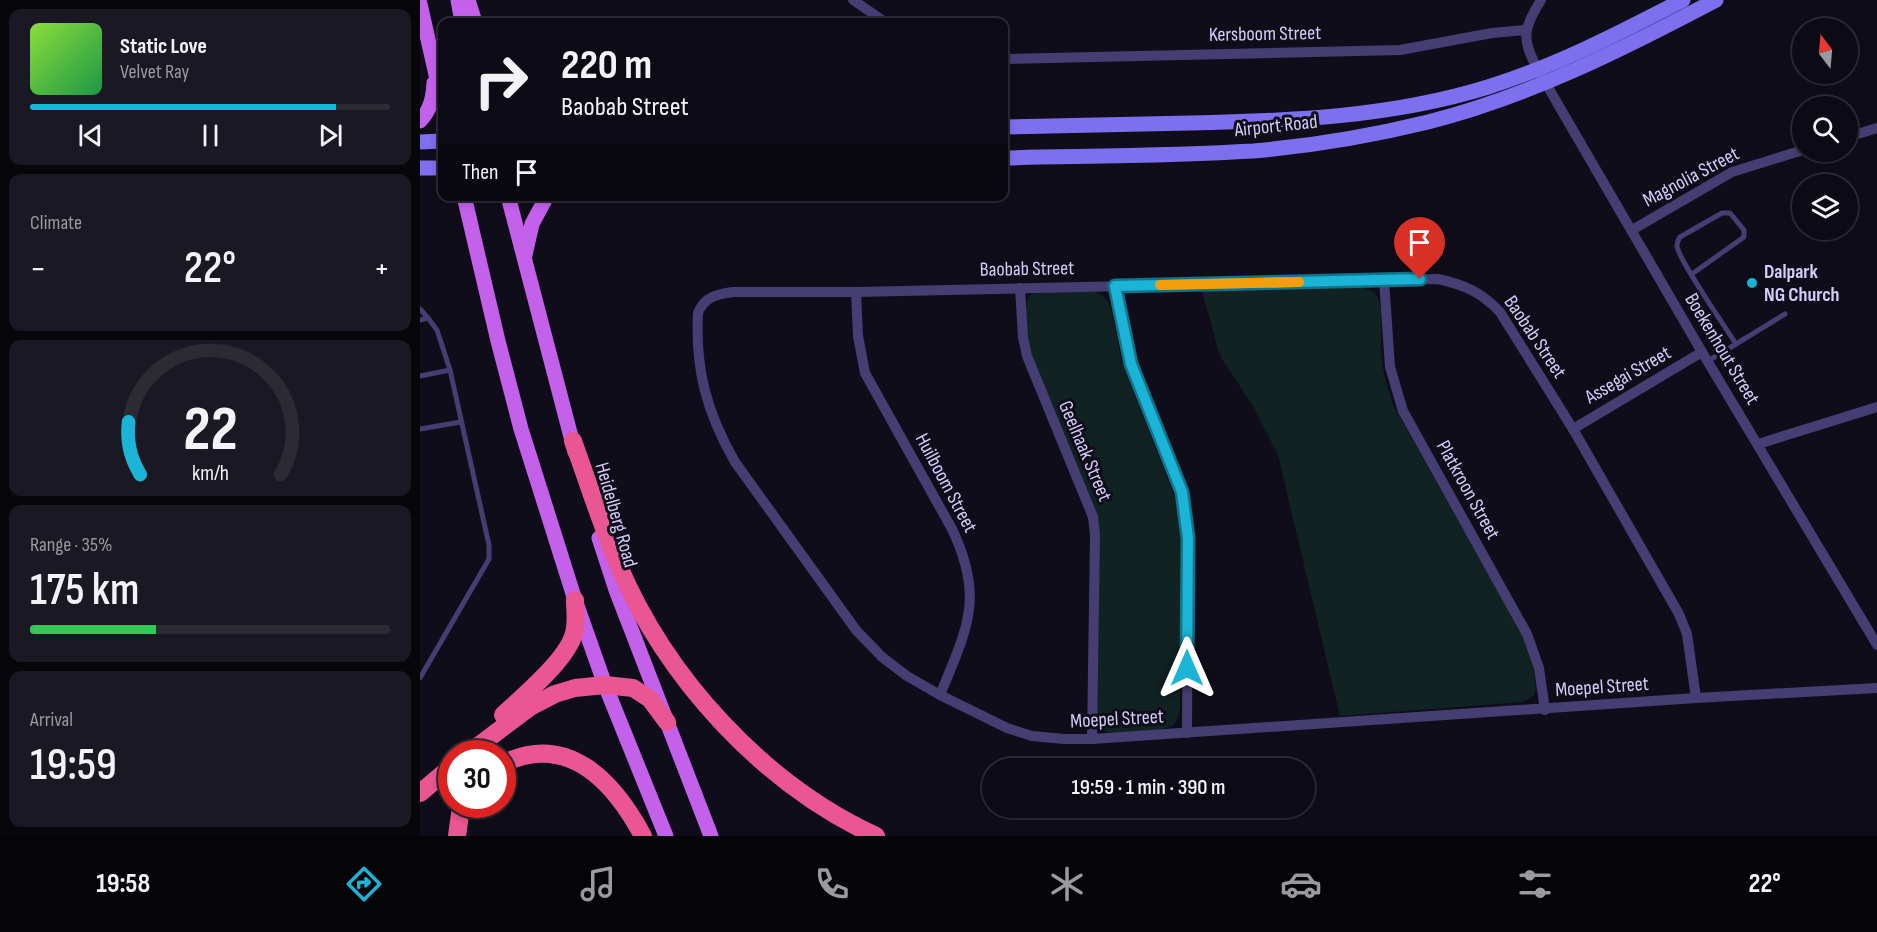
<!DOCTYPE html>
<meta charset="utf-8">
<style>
:root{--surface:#0c0a14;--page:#1a1822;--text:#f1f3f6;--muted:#9a9aa0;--line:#2c2b34;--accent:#1bb3d6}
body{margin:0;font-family:"Sofia Sans Condensed",sans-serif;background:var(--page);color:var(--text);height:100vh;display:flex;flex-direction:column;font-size:22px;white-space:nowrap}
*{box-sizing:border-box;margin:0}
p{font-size:20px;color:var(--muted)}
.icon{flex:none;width:33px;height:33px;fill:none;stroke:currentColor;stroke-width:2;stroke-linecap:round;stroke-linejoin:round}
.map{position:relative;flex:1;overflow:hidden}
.side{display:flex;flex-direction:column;gap:9px;padding:9px;background:#07060b;width:420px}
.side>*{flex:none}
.banner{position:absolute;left:18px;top:18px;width:570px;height:183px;border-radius:12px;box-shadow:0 3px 9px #0003,0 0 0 2px var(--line);background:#0c0a14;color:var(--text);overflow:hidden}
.needle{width:39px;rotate:344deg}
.tools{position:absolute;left:1372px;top:18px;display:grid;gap:12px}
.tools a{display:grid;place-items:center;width:66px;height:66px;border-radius:50%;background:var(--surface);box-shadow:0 3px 9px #0003,0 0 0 2px var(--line);font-size:30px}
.speed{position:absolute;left:18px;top:740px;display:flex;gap:12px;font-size:30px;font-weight:700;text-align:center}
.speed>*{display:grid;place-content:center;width:78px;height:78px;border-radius:50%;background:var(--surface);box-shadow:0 3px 9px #0003,0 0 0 2px var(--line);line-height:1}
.speed .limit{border:9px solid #d22;background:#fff;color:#111}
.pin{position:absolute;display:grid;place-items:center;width:51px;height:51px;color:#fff;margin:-62px -26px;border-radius:50% 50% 50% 0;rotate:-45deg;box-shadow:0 0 6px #0007}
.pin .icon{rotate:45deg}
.me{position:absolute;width:66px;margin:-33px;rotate:0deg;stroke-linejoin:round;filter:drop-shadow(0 0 4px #0008)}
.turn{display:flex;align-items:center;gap:21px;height:126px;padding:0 24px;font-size:27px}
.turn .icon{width:78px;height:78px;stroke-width:2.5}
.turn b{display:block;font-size:42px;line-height:51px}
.then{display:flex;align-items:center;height:57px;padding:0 24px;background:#0003;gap:12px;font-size:22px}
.big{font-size:45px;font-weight:600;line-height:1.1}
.side .tile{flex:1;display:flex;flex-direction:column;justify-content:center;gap:9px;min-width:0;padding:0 21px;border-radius:12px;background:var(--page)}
.side .dial{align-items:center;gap:0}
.dial svg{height:156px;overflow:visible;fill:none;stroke:var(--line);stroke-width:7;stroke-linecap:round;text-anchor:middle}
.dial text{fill:var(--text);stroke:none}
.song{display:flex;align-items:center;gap:18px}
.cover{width:72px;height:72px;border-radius:9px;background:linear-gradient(135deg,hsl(90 70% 55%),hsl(140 70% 35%))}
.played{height:6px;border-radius:3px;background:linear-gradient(90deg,var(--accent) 85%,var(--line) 85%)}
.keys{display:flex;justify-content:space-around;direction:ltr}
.heat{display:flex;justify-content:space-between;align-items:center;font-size:33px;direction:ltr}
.charge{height:9px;border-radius:4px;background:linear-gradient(90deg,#34c759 35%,var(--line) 0)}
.trip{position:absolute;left:562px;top:758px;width:333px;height:60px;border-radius:30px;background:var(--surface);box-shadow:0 3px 9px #0003,0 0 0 2px var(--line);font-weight:600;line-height:60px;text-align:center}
.menu{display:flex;height:96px;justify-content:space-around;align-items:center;background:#050408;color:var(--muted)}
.menu .icon{width:42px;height:42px}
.menu .current{color:var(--accent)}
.menu b{font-size:27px;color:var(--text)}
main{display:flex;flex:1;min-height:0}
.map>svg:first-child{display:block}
.green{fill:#112223}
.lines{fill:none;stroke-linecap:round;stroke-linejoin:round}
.lane{stroke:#443e73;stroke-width:5}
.street{stroke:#443e73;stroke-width:10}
.secondary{stroke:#7d6fed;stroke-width:15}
.primary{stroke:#c361eb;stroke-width:15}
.highway{stroke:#ea5691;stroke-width:18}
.route-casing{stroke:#12748b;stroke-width:15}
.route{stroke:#1bb3d6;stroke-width:10}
.slow{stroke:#f59e0b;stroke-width:10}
.poi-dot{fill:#1bb3d6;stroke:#100d1a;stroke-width:2}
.labels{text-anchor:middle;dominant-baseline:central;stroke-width:6;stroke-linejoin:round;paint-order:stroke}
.street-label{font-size:20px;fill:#d5ccf9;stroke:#100d1a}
.poi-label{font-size:20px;font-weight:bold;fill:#d5ccf9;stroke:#100d1a;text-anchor:start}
</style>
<main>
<section class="side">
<div class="tile">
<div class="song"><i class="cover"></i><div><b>Static Love</b><p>Velvet Ray</p></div></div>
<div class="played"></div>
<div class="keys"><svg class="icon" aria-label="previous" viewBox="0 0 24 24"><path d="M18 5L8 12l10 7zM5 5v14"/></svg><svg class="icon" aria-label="pause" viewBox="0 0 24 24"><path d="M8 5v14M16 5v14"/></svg><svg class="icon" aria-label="next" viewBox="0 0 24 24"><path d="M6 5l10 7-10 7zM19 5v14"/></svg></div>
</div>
<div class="tile"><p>Climate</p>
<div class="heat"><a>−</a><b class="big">22°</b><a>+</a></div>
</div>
<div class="tile dial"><svg viewBox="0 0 100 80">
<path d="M14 69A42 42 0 1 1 86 69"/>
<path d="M14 69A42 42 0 0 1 8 42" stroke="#1bb3d6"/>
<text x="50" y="56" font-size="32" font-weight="700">22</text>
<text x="50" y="72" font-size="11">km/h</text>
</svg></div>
<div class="tile"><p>Range · 35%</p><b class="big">175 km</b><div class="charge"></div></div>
<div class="tile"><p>Arrival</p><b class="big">19:59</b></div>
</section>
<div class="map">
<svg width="1457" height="836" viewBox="0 0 1457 836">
<rect width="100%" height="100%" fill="#100d1a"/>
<!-- green -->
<g class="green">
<path d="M941 287C948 289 953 290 957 296 964 309 960 337 961 352 962 371 968 389 974 407L1103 636 1113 662 1116 690 1113 696 1103 702 920 716 858 455 833 406 800 356 782 291Z"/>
<path d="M666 291C678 292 684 293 690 305L702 362 755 498 760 528V708C758 713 758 721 753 725 745 731 698 735 688 732 682 731 680 728 676 725L679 533 614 367C610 349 600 310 610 295L618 293Z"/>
</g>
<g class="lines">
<!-- lane -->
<g class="lane">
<path d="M1272 274 1324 237V230L1310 213H1302L1260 237C1258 240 1257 241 1257 246 1258 259 1306 328 1316 344L1288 361"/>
<polyline points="0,309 8,318"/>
<polyline points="0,320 8,318 17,330 30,370 0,376"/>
<polyline points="1316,344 1365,314"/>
<polyline points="0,429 41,422"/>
<polyline points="0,678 69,559 69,545 30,370"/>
</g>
<!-- street -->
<g class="street">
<polyline points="433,0 465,22"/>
<path d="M1121 0C1103 30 1101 38 1118 70L1282 352 1457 645"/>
<polyline points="584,59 980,50 1072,33 1105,30"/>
<polyline points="1428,137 1457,128"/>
<polyline points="1212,230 1312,172 1383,150"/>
<polyline points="964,280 970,367 983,411 1107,634 1119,668 1125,710"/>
<polyline points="695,286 711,365 762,492 768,538 767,733"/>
<polyline points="600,288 603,337 607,356 673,517 675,535 672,739"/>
<path d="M436 292 438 336 445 373 532 529C565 598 547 629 520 695"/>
<polyline points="1153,429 1282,352"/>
<polyline points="1338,444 1457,407"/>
<path d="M1276 698 1267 634 1259 614 1153 429 1080 312C1061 292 1045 285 1018 279L436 292H313C297 294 284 297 278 313 275 370 287 413 315 462L436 630 462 657 487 676 520 695 587 728 612 736 644 739H672L1276 698 1457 688"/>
</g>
<!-- secondary -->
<g class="secondary">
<path d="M584 127C646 126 708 124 770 123 871 121 971 117 1068 87 1138 65 1197 34 1263 0"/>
<polyline points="0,142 22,141"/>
<path d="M584 158C667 156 750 156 833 151 891 146 951 136 1008 122 1110 96 1203 49 1296 0"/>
<polyline points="0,168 22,168"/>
</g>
<!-- primary -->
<g class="primary">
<polyline points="38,0 42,22"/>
<polyline points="48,0 55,22"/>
<polyline points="0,4 22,101"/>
<path d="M0 121C11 109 13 98 14 83"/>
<polyline points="44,196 78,341 101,429 155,600 185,685 246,836"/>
<polyline points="88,196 155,452"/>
<polyline points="105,255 112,224 127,196"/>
<polyline points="179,538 196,590 291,836"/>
</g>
<!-- highway -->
<g class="highway">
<path d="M153 441C168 482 181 524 198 564 246 678 343 784 456 836"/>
<path d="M83 715C103 696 148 659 154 633 157 622 155 611 155 600"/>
<polyline points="49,753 110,707 135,694 155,688 185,685 213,688 230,699 247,722"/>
<path d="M82 764C148 731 194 782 223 836"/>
<polyline points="0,793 32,766"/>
<polyline points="37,836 40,814 44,804"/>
</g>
</g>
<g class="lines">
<!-- route casing -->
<g class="route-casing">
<polyline id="route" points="767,668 768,538 762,492 711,364 695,286 1000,279"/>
</g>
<!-- route -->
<use href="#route" class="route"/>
<!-- slow -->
<polyline class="slow" points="740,285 879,282"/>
</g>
<!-- markers -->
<circle class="poi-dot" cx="1332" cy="283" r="6"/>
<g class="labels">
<!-- street labels -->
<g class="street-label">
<text transform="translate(845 34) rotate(-1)">Kersboom Street</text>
<text transform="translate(856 126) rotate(-6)">Airport Road</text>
<text transform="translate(1271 177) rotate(-28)">Magnolia Street</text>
<text transform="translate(607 269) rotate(-1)">Baobab Street</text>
<text transform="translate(1115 337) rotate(56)">Baobab Street</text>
<text transform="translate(1302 349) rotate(59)">Boekenhout Street</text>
<text transform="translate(1208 375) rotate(-30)">Assegai Street</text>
<text transform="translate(665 451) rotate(67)">Geelhaak Street</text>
<text transform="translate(526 483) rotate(62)">Huilboom Street</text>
<text transform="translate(1048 490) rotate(61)">Platkroon Street</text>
<text transform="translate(196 515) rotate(74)">Heidelberg Road</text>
<text transform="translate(1182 687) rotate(-4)">Moepel Street</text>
<text transform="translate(697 719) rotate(-3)">Moepel Street</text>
</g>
<!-- poi labels -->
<g class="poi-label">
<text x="1344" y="272">Dalpark<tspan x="1344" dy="23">NG Church</tspan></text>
</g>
</g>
</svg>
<div class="tools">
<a><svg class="needle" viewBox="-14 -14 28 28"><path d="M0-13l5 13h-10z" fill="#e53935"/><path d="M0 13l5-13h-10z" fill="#9a9aa0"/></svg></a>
<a><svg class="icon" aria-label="search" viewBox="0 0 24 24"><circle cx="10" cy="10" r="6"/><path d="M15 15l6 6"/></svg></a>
<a><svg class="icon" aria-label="layers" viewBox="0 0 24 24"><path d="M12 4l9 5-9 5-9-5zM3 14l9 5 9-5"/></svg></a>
</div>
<div class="speed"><div class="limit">30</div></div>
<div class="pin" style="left:1000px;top:279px;background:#d93025"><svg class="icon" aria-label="arrive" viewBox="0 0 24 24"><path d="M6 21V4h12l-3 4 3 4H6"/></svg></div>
<svg class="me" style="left:767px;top:668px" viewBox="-20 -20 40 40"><path d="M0-17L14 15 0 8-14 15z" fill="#1bb3d6" stroke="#fff" stroke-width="4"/></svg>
<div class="trip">19:59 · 1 min · 390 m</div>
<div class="banner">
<div class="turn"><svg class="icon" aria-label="right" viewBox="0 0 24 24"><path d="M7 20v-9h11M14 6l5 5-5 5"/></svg><div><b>220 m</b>Baobab Street</div></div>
<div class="then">Then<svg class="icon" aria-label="arrive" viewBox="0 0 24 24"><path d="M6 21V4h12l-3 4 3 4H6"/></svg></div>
</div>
</div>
</main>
<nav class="menu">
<b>19:58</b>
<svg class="icon current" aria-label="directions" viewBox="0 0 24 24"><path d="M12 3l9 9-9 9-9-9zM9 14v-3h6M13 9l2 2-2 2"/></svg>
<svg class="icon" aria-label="music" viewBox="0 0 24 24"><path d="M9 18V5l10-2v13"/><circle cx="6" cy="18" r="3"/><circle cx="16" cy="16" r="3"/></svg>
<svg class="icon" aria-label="phone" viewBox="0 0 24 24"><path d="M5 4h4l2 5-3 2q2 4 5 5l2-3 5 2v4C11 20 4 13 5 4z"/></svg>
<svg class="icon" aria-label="climate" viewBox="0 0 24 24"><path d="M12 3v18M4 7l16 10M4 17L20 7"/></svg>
<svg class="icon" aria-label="car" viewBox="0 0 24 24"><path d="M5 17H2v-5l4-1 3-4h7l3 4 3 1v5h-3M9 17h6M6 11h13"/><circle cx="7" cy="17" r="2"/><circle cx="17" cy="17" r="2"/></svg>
<svg class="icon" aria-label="filters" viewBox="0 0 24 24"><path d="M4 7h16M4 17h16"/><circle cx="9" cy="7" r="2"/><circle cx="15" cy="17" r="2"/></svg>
<b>22°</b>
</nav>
